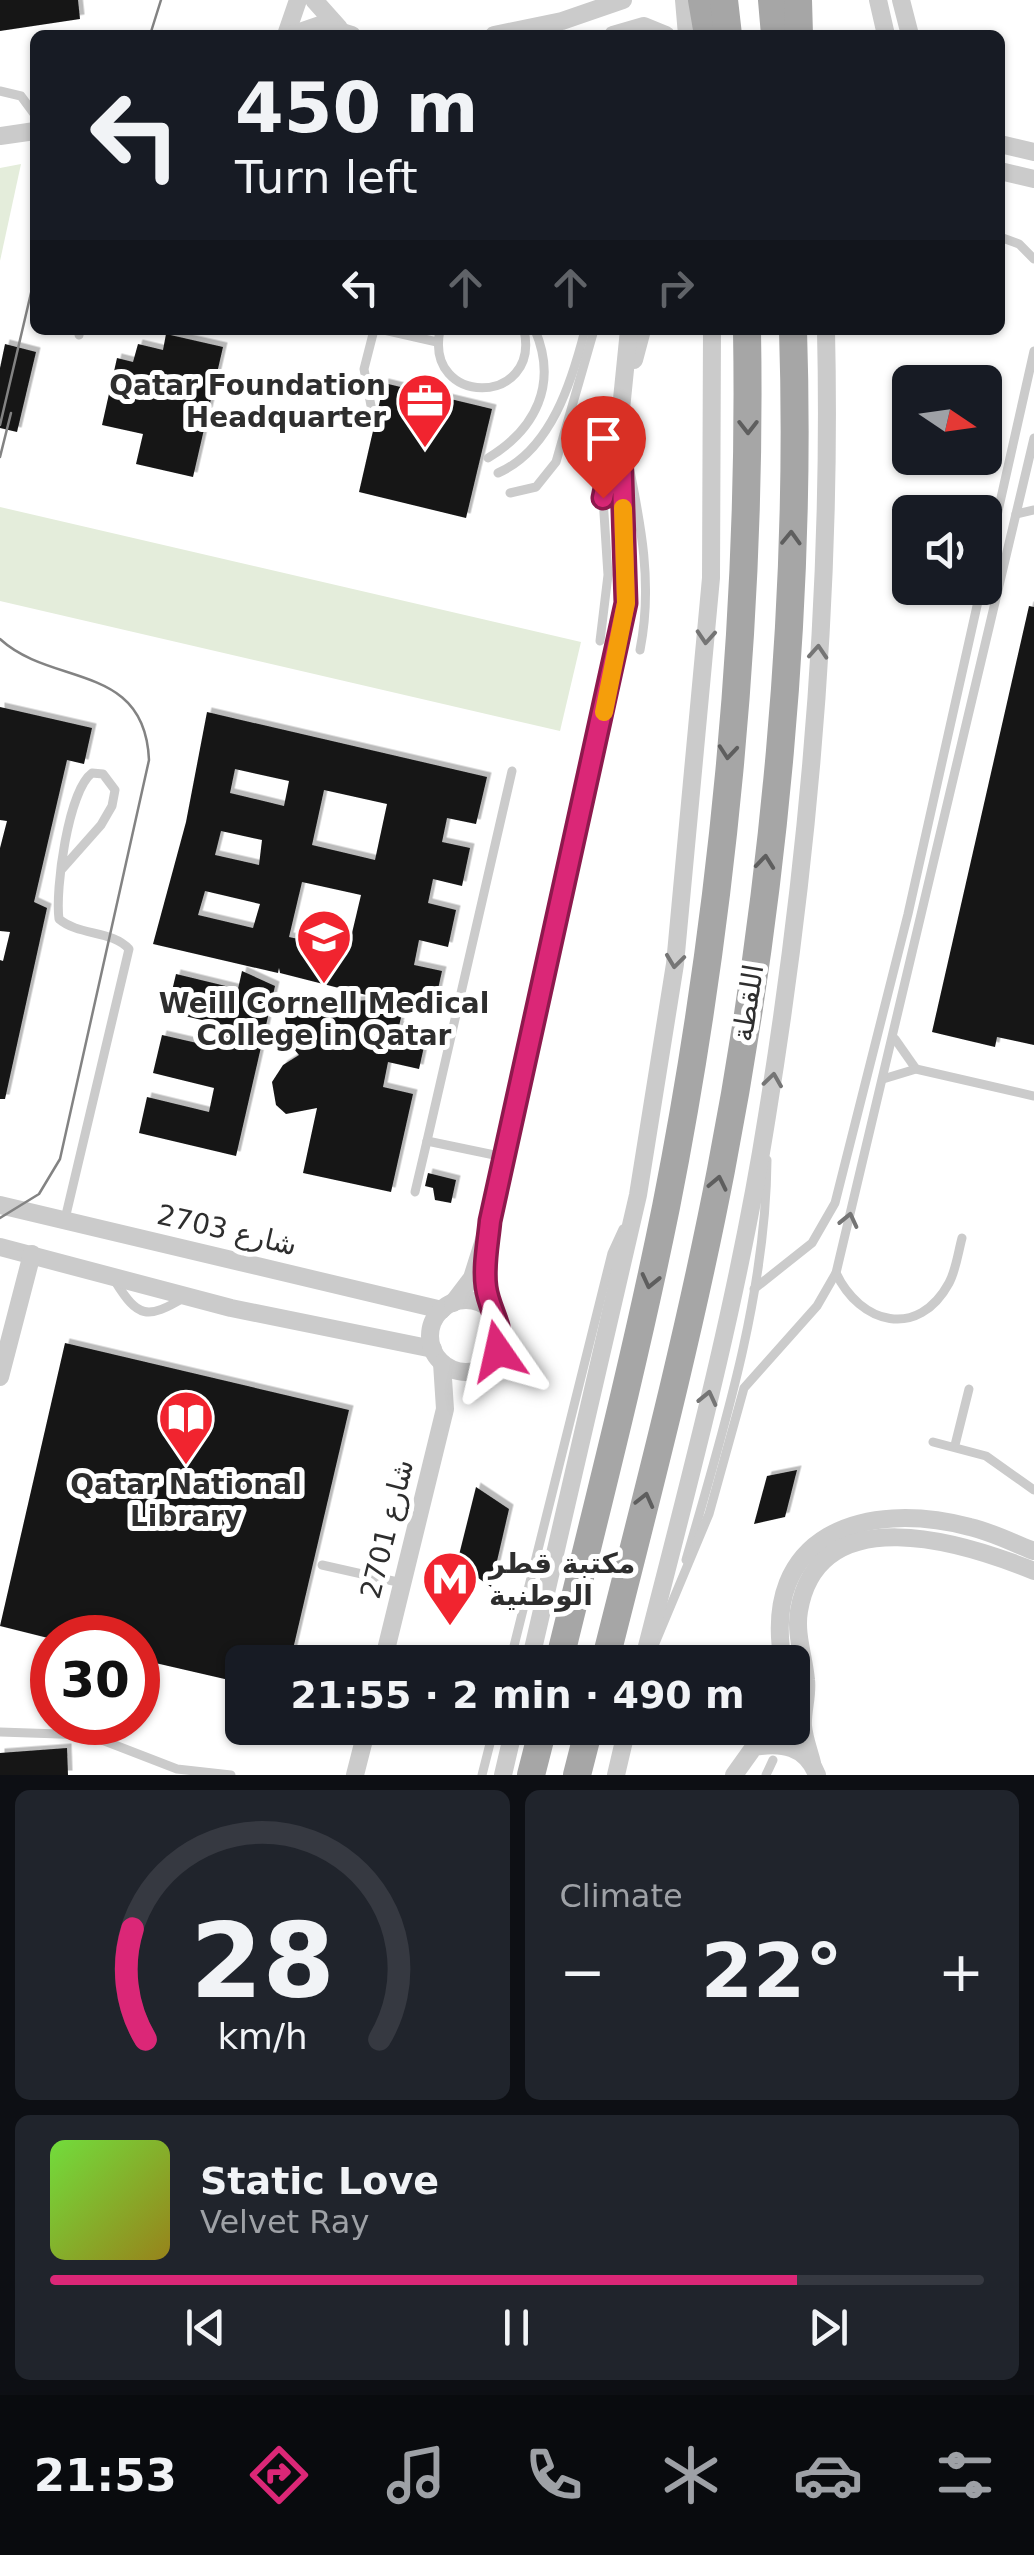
<!DOCTYPE html>
<meta charset="utf-8">
<style>
:root{--surface:#171b24;--page:#20242c;--text:#f1f3f6;--muted:#9ea1a6;--line:#363941;--accent:#db2777}
body{margin:0;font-family:"DejaVu Sans",Vazirmatn,sans-serif;background:var(--page);color:var(--text);height:100vh;display:flex;flex-direction:column;font-size:38px;white-space:nowrap}
*{box-sizing:border-box;margin:0}
p{font-size:32px;color:var(--muted)}
.icon{flex:none;width:55px;height:55px;fill:none;stroke:currentColor;stroke-width:2;stroke-linecap:round;stroke-linejoin:round}
.map{position:relative;height:1775px;overflow:hidden}
.side{display:flex;flex-direction:column;gap:15px;padding:15px;background:#0d0f14;flex:1}
.side>*{flex:none}
.top-card{position:absolute;left:30px;top:30px;width:975px;height:305px;border-radius:15px;box-shadow:0 2px 8px #0004;background:#171b24;color:var(--text);overflow:hidden}
.needle{width:65px;rotate:103deg}
.controls{position:absolute;left:892px;top:365px;display:grid;gap:20px}
.controls a{display:grid;place-items:center;width:110px;height:110px;border-radius:15px;background:var(--surface);box-shadow:0 2px 8px #0004;font-size:50px}
.speed{position:absolute;left:30px;top:1615px;display:flex;gap:20px;font-size:50px;font-weight:700;text-align:center}
.speed>*{display:grid;place-content:center;width:130px;height:130px;border-radius:50%;background:var(--surface);box-shadow:0 2px 8px #0004;line-height:1}
.speed .limit{border:15px solid #d22;background:#fff;color:#111}
.pin{position:absolute;display:grid;place-items:center;width:85px;height:85px;color:#fff;margin:-102px -42px;border-radius:50% 50% 50% 0;rotate:-45deg;box-shadow:0 0 10px #0007}
.pin .icon{rotate:45deg}
.me{position:absolute;width:110px;margin:-55px;rotate:349deg;stroke-linejoin:round;filter:drop-shadow(0 0 8px #0008)}
.turn{display:flex;align-items:center;gap:35px;height:210px;padding:0 40px;font-size:45px}
.turn .icon{width:130px;height:130px;stroke-width:2.5}
.turn b{display:block;font-size:70px;line-height:85px}
.lanes{display:flex;align-items:center;height:95px;padding:0 40px;background:#0003;justify-content:center;gap:50px;direction:ltr}
.lanes .off{opacity:.35}
.big{font-size:75px;font-weight:600;line-height:1.1}
.side .widget{flex:1;display:flex;flex-direction:column;justify-content:center;gap:15px;min-width:0;padding:0 35px;border-radius:15px;background:var(--page)}
.side .dial{align-items:center;gap:0}
.dial svg{height:260px;overflow:visible;fill:none;stroke:var(--line);stroke-width:7;stroke-linecap:round;text-anchor:middle}
.dial text{fill:var(--text);stroke:none}
.song{display:flex;align-items:center;gap:30px}
.cover{width:120px;height:120px;border-radius:15px;background:linear-gradient(135deg,hsl(100 70% 55%),hsl(50 70% 35%))}
.played{height:10px;border-radius:5px;background:linear-gradient(90deg,var(--accent) 80%,var(--line) 80%)}
.keys{display:flex;justify-content:space-around;direction:ltr}
.heat{display:flex;justify-content:space-between;align-items:center;font-size:55px;direction:ltr}
.side .tiles{flex:1;display:grid;gap:15px;grid-template-columns:1fr 1fr}
.widget:last-child{grid-column:span 2}
.trip{position:absolute;left:225px;top:1645px;width:585px;height:100px;border-radius:15px;background:var(--surface);box-shadow:0 2px 8px #0004;font-weight:600;line-height:100px;text-align:center}
.tab-bar{display:flex;height:160px;justify-content:space-around;align-items:center;background:#090b0e;color:var(--muted)}
.tab-bar .icon{width:70px;height:70px}
.tab-bar .active{color:var(--accent)}
.tab-bar b{font-size:45px;color:var(--text)}
.map>svg:first-child{display:block}
.green{fill:#e4eddb}
.building{fill:#151515;fill-rule:evenodd;filter:url(#shadow)}
.lines{fill:none;stroke-linecap:round;stroke-linejoin:round}
.service{stroke:#cbcbcb;stroke-width:9}
.minor{stroke:#cbcbcb;stroke-width:18}
.primary{stroke:#a6a6a6;stroke-width:28}
.tram{stroke:#838383;stroke-width:2.5}
.oneway{stroke:#5e5e5e}
.oneway2{stroke:#757575}
.route-casing{stroke:#8e194d;stroke-width:25}
.route{stroke:#db2777;stroke-width:18}
.slow{stroke:#f59e0b;stroke-width:18}
.labels{text-anchor:middle;dominant-baseline:central;stroke-width:10;stroke-linejoin:round;paint-order:stroke}
.poi-label{font-size:28px;font-weight:bold;fill:#2e2e2e;stroke:#fff}
.street-label{font-size:28px;fill:#2e2e2e;stroke:#fff}
</style>
<div class="map">
<svg width="1034" height="1775" viewBox="0 0 1034 1775">
<defs>
<filter id="shadow"><feDropShadow dx="4.5" dy="-4.5" stdDeviation="0" flood-color="#0004"/></filter>
</defs>
<rect width="100%" height="100%" fill="#fff"/>
<!-- green -->
<g class="green">
<polygon points="21,164 0,261 0,168"/>
<polygon points="0,507 581,642 560,731 0,601"/>
</g>
<!-- building -->
<g class="building">
<polygon points="0,0 78,0 80,19 0,31"/>
<polygon points="166,334 223,347 193,477 136,464 143,434 102,425 117,358 133,362 138,344 163,350"/>
<polygon points="5,344 36,352 17,432 0,428 0,368"/>
<polygon points="384,383 492,409 466,518 359,492"/>
<polygon points="1029,606 1034,607 1034,1045 997,1037 995,1047 932,1032"/>
<polygon points="0,707 92,728 84,764 67,760 34,902 47,908 5,1099 0,1099 0,960 3,961 10,932 0,931 0,848 7,821 0,820"/>
<path d="M207 712 487 777 476 824 447 818 442 842 470 848 462 886 433 879 428 903 456 910 448 947 419 940 414 965 442 971 434 1007 405 1001 399 1026 427 1033 419 1069 388 1062 383 1087 413 1094 391 1192 303 1173 317 1108 286 1114 276 1105 272 1082 283 1065 299 1055 289 1043 285 1018 296 1006 309 1002 325 1013 339 1011 342 1002 382 999 280 973 279 968 278 973 153 944 186 822ZM235 769 289 781 284 806 230 793ZM324 790 387 804 375 860 312 845ZM221 831 262 840 259 865 215 855ZM302 882 361 895 348 950 289 937ZM205 891 260 904 253 928 198 915Z"/>
<polygon points="242,971 275,986 236,1156 139,1133 147,1097 209,1112 214,1088 153,1073 162,1035 223,1049 228,1026 167,1012 176,974 238,989"/>
<polygon points="428,1173 456,1180 451,1203 435,1200 433,1188 425,1186"/>
<polygon points="65,1343 349,1410 290,1662 242,1662 242,1683 138,1659 138,1638 48,1638 0,1626"/>
<polygon points="797,1470 785,1517 754,1524 767,1476"/>
<polygon points="476,1487 509,1509 491,1587 457,1563"/>
<polygon points="67,1748 68,1775 0,1775 0,1753"/>
</g>
<g class="lines">
<!-- service -->
<g class="service">
<polyline points="0,91 21,96 35,115"/>
<polyline points="1000,237 1019,244 1034,259"/>
<polyline points="384,330 437,342"/>
<path d="M440 330C424 408 541 406 524 330"/>
<polyline points="79,335 80,330"/>
<polyline points="372,411 364,369 374,330"/>
<path d="M488 458C536 429 558 384 535 330"/>
<path d="M628 461C641 525 653 585 640 650"/>
<path d="M498 473C551 450 572 381 585 330"/>
<polyline points="510,493 536,487 556,462 594,330"/>
<polyline points="1016,514 1034,510"/>
<polyline points="985,569 1034,351"/>
<polyline points="600,641 608,575 603,498 614,446"/>
<path d="M62 869 101 825 112 806 115 790 103 774 92 773C68 791 55 890 59 919 79 936 112 930 129 949L65 1219"/>
<polyline points="895,1039 916,1069"/>
<polyline points="883,1079 916,1069 1034,1096"/>
<polyline points="504,1157 427,1141 512,771"/>
<polyline points="415,1192 427,1141"/>
<path d="M836 1273C860 1324 918 1340 949 1283 956 1270 958 1253 962 1238"/>
<path d="M115 1281C138 1318 147 1320 185 1297"/>
<polyline points="754,1289 812,1243 835,1203 908,914 981,588"/>
<polyline points="933,1442 986,1456 1034,1490"/>
<polyline points="955,1445 969,1389"/>
<path d="M686 1560C723 1432 766 1294 767 1160"/>
<polyline points="322,1565 402,1583"/>
<polyline points="653,1648 709,1514 744,1388 817,1306 836,1273 1034,438"/>
<polyline points="510,1662 612,1253 623,1229"/>
<polyline points="0,1732 89,1735 177,1769 231,1775"/>
<polyline points="482,1775 494,1728"/>
<polyline points="766,1775 773,1760"/>
</g>
<!-- minor -->
<g class="minor">
<polyline points="314,0 339,28"/>
<polyline points="684,0 687,35"/>
<polyline points="878,0 886,35"/>
<polyline points="901,0 910,35"/>
<polyline points="286,35 298,0"/>
<polyline points="291,35 320,25 352,35"/>
<polyline points="494,35 562,21 623,0"/>
<polyline points="613,35 644,26 666,35"/>
<polyline points="0,136 35,131"/>
<polyline points="1000,144 1034,152"/>
<polyline points="1000,171 1034,179"/>
<polyline points="634,360 642,330"/>
<polyline points="0,1205 442,1310"/>
<polyline points="0,1247 231,1308 433,1349"/>
<polyline points="486,1256 490,1310"/>
<circle cx="466" cy="1336" r="36"/>
<polyline points="453,1303 472,1278 490,1221 621,635 626,603 620,419 629,330"/>
<polyline points="0,1377 32,1254"/>
<polyline points="383,1662 445,1409 442,1363"/>
<polyline points="530,1662 638,1195 675,964 711,578 712,330"/>
<path d="M643 1662C689 1482 738 1300 767 1116 809 857 832 592 826 330"/>
<path d="M783 1662C760 1535 864 1499 970 1527 992 1532 1013 1543 1034 1551"/>
<path d="M812 1763C809 1751 804 1738 803 1726 802 1711 808 1695 806 1680 804 1657 795 1634 799 1611 818 1496 965 1543 1034 1571"/>
<polyline points="355,1775 367,1728"/>
<polyline points="503,1775 514,1728"/>
<polyline points="616,1775 627,1728"/>
<path d="M734 1775 754 1747C782 1742 806 1746 817 1775"/>
</g>
<!-- primary -->
<g class="primary">
<polyline points="702,0 708,35"/>
<polyline points="724,0 728,35"/>
<polyline points="772,0 775,35"/>
<polyline points="798,0 799,35"/>
<path d="M559 1662C596 1511 635 1360 666 1207 722 924 752 619 747 330"/>
<path d="M605 1662C646 1499 689 1336 721 1170 773 901 802 604 793 330"/>
<polyline points="531,1775 543,1728"/>
<polyline points="577,1775 589,1728"/>
</g>
<!-- tram -->
<g class="tram">
<polyline points="150,35 161,0"/>
<polyline points="0,425 35,276"/>
<polyline points="0,457 11,413"/>
<path d="M0 639C52 687 145 662 149 760L60 1159 39 1194 0 1218"/>
</g>
</g>
<!-- one-way arrows -->
<defs><path id="oneway-chevron" d="M-2-3.5L2.5 0L-2 3.5" fill="none" stroke-width="1.6" stroke-linecap="round" stroke-linejoin="round" transform="scale(2.5)"/></defs>
<g class="oneway">
<use href="#oneway-chevron" transform="translate(748 427) rotate(90)"/>
<use href="#oneway-chevron" transform="translate(791 538) rotate(-88)"/>
<use href="#oneway-chevron" transform="translate(728 752) rotate(95)"/>
<use href="#oneway-chevron" transform="translate(765 862) rotate(-84)"/>
<use href="#oneway-chevron" transform="translate(718 1183) rotate(-78)"/>
<use href="#oneway-chevron" transform="translate(650 1281) rotate(103)"/>
<use href="#oneway-chevron" transform="translate(645 1500) rotate(-76)"/>
</g>
<g class="oneway2">
<use href="#oneway-chevron" transform="translate(706 637) rotate(94)"/>
<use href="#oneway-chevron" transform="translate(818 652) rotate(-86)"/>
<use href="#oneway-chevron" transform="translate(675 961) rotate(97)"/>
<use href="#oneway-chevron" transform="translate(773 1080) rotate(-82)"/>
<use href="#oneway-chevron" transform="translate(849 1220) rotate(-77)"/>
<use href="#oneway-chevron" transform="translate(708 1398) rotate(-77)"/>
</g>
<g class="lines">
<!-- route casing -->
<g class="route-casing">
<path id="route" d="M498 1351C505 1327 489 1311 486 1287 483 1266 488 1243 490 1221L626 603 620 419 603 498"/>
</g>
<!-- route -->
<use href="#route" class="route"/>
<!-- slow -->
<polyline class="slow" points="604,712 626,603 623,508"/>
</g>
<!-- icons -->
<defs>
<g id="office-pin" transform="scale(2.875)"><path d="M0 17L-7.5 6A9.5 9.5 0 1 1 7.5 6Z" fill="#f1242f" stroke="#fff"/><path d="M-6-3h4V-5.5h4V-3h4V5H-6ZM-1-4.5V-3h2v-1.5ZM-6 0V1H6V0Z" fill="#fff"/></g>
<g id="university-pin" transform="scale(2.875)"><path d="M0 17L-7.5 6A9.5 9.5 0 1 1 7.5 6Z" fill="#f1242f" stroke="#fff"/><path d="M0-5L7-2L0 1L-7-2ZM-4 1L0 2.5L4 1V4Q0 6-4 4Z" fill="#fff"/></g>
<g id="library-pin" transform="scale(2.875)"><path d="M0 17L-7.5 6A9.5 9.5 0 1 1 7.5 6Z" fill="#f1242f" stroke="#fff"/><path d="M-6-4Q-3-5.5-.7-3.5V5Q-3 3-6 4ZM6-4Q3-5.5 .7-3.5V5Q3 3 6 4Z" fill="#fff"/></g>
<g id="metro-pin" transform="scale(2.875)"><path d="M0 17L-7.5 6A9.5 9.5 0 1 1 7.5 6Z" fill="#f1242f" stroke="#fff"/><path d="M-5.5 5V-5H-3L0 0L3-5H5.5V5H3V-.5L0 4L-3-.5V5Z" fill="#fff"/></g>
</defs>
<g fill-rule="evenodd">
<use href="#office-pin" x="425" y="401"/>
<use href="#university-pin" x="324" y="937"/>
<use href="#library-pin" x="186" y="1418"/>
<use href="#metro-pin" x="450" y="1579"/>
</g>
<g class="labels">
<!-- poi labels -->
<g class="poi-label">
<text x="386" y="385" text-anchor="end">Qatar Foundation<tspan x="386" dy="32">Headquarter</tspan></text>
<text x="324" y="1003">Weill Cornell Medical<tspan x="324" dy="32">College in Qatar</tspan></text>
<text x="186" y="1484">Qatar National<tspan x="186" dy="32">Library</tspan></text>
<text x="489" y="1563" text-anchor="start">مكتبة قطر<tspan x="489" dy="32">الوطنية</tspan></text>
</g>
<!-- street labels -->
<g class="street-label">
<text transform="translate(748 1003) rotate(-81)">اللقطة</text>
<text transform="translate(227 1230) rotate(13)">شارع 2703</text>
<text transform="translate(387 1529) rotate(-76)">شارع 2701</text>
</g>
</g>
</svg>
<div class="controls">
<a><svg class="needle" viewBox="-14 -14 28 28"><path d="M0-13l5 13h-10z" fill="#e53935"/><path d="M0 13l5-13h-10z" fill="#9ea1a6"/></svg></a>
<a><svg class="icon" aria-label="sound" viewBox="0 0 24 24"><path d="M4 9h4l5-4v14l-5-4H4zM17 9q2 3 0 6"/></svg></a>
</div>
<div class="speed"><div class="limit">30</div></div>
<div class="pin" style="left:603px;top:498px;background:#d93025"><svg class="icon" aria-label="arrive" viewBox="0 0 24 24"><path d="M6 21V4h12l-3 4 3 4H6"/></svg></div>
<svg class="me" style="left:498px;top:1351px" viewBox="-20 -20 40 40"><path d="M0-17L14 15 0 8-14 15z" fill="#db2777" stroke="#fff" stroke-width="4"/></svg>
<div class="trip">21:55 · 2 min · 490 m</div>
<div class="top-card">
<div class="turn"><svg class="icon" aria-label="left" viewBox="0 0 24 24"><path d="M17 20v-9H6M10 6l-5 5 5 5"/></svg><div><b>450 m</b>Turn left</div></div>
<div class="lanes"><svg class="icon" aria-label="left" viewBox="0 0 24 24"><path d="M17 20v-9H6M10 6l-5 5 5 5"/></svg><svg class="icon off" aria-label="ahead" viewBox="0 0 24 24"><path d="M12 20V5M6 11l6-6 6 6"/></svg><svg class="icon off" aria-label="ahead" viewBox="0 0 24 24"><path d="M12 20V5M6 11l6-6 6 6"/></svg><svg class="icon off" aria-label="right" viewBox="0 0 24 24"><path d="M7 20v-9h11M14 6l5 5-5 5"/></svg></div>
</div>
</div>
<section class="side">
<div class="tiles">
<div class="widget dial"><svg viewBox="0 0 100 80">
<path d="M14 69A42 42 0 1 1 86 69"/>
<path d="M14 69A42 42 0 0 1 10 35" stroke="#db2777"/>
<text x="50" y="56" font-size="32" font-weight="700">28</text>
<text x="50" y="72" font-size="11">km/h</text>
</svg></div>
<div class="widget"><p>Climate</p>
<div class="heat"><a>−</a><b class="big">22°</b><a>+</a></div>
</div>
<div class="widget">
<div class="song"><i class="cover"></i><div><b>Static Love</b><p>Velvet Ray</p></div></div>
<div class="played"></div>
<div class="keys"><svg class="icon" aria-label="previous" viewBox="0 0 24 24"><path d="M18 5L8 12l10 7zM5 5v14"/></svg><svg class="icon" aria-label="pause" viewBox="0 0 24 24"><path d="M8 5v14M16 5v14"/></svg><svg class="icon" aria-label="next" viewBox="0 0 24 24"><path d="M6 5l10 7-10 7zM19 5v14"/></svg></div>
</div>
</div>
</section>
<nav class="tab-bar">
<b>21:53</b>
<svg class="icon active" aria-label="directions" viewBox="0 0 24 24"><path d="M12 3l9 9-9 9-9-9zM9 14v-3h6M13 9l2 2-2 2"/></svg>
<svg class="icon" aria-label="music" viewBox="0 0 24 24"><path d="M9 18V5l10-2v13"/><circle cx="6" cy="18" r="3"/><circle cx="16" cy="16" r="3"/></svg>
<svg class="icon" aria-label="phone" viewBox="0 0 24 24"><path d="M5 4h4l2 5-3 2q2 4 5 5l2-3 5 2v4C11 20 4 13 5 4z"/></svg>
<svg class="icon" aria-label="climate" viewBox="0 0 24 24"><path d="M12 3v18M4 7l16 10M4 17L20 7"/></svg>
<svg class="icon" aria-label="car" viewBox="0 0 24 24"><path d="M5 17H2v-5l4-1 3-4h7l3 4 3 1v5h-3M9 17h6M6 11h13"/><circle cx="7" cy="17" r="2"/><circle cx="17" cy="17" r="2"/></svg>
<svg class="icon" aria-label="filters" viewBox="0 0 24 24"><path d="M4 7h16M4 17h16"/><circle cx="9" cy="7" r="2"/><circle cx="15" cy="17" r="2"/></svg>
</nav>
